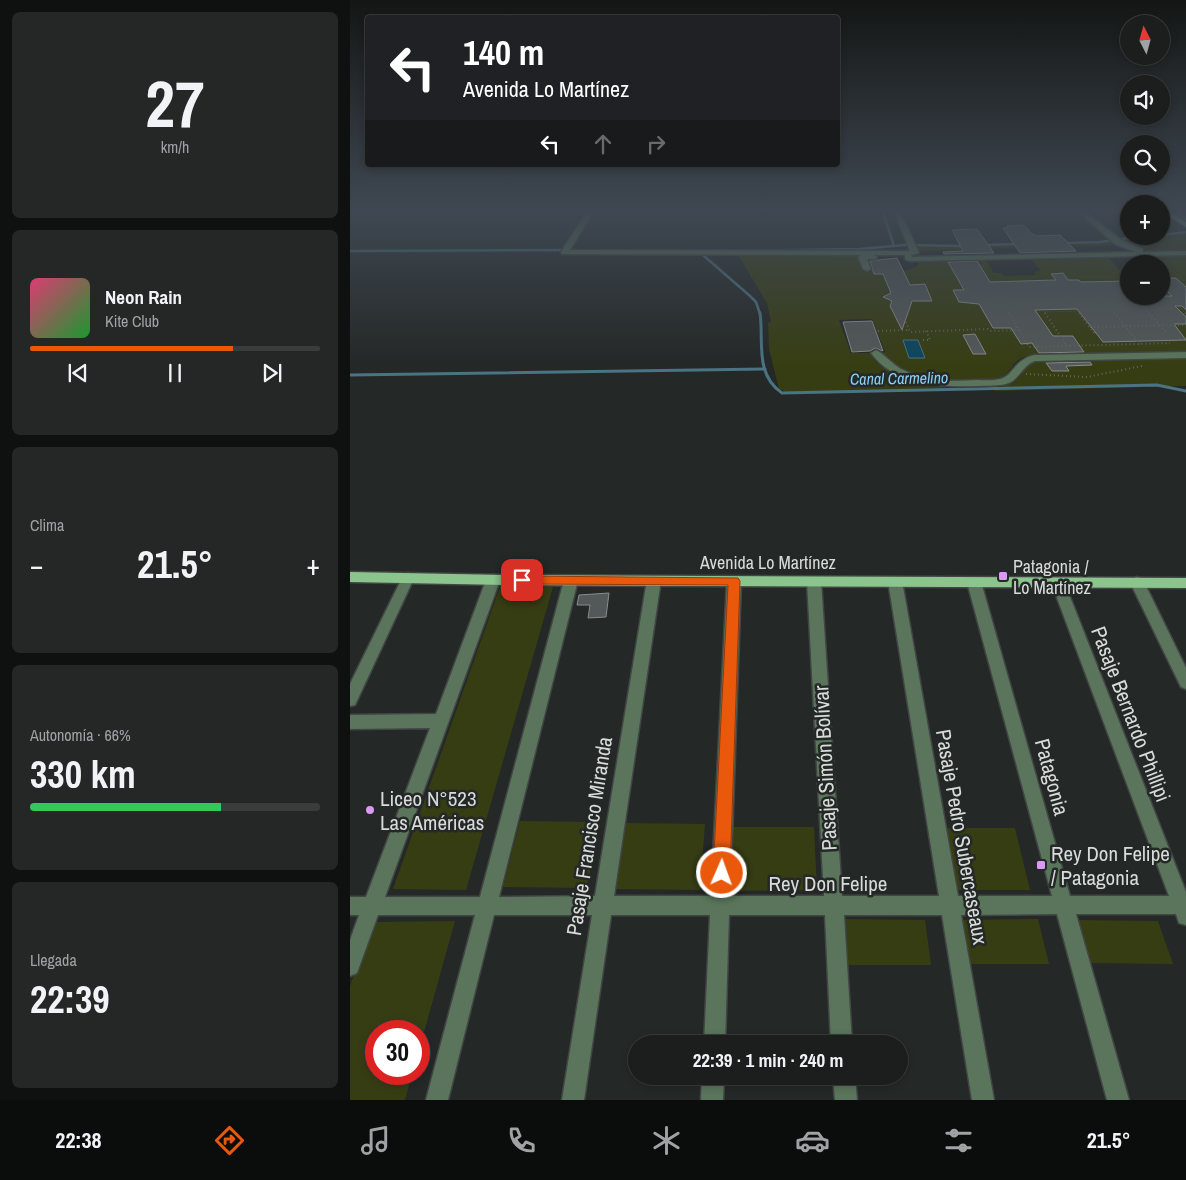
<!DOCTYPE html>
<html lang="es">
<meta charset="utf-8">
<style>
:root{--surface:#1b1e1d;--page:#242726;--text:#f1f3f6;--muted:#a0a2a4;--line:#393c3b;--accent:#ea580c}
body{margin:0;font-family:"Archivo Narrow",sans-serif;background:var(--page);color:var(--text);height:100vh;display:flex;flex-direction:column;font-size:19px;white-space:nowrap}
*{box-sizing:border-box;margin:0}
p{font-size:16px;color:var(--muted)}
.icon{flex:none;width:28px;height:28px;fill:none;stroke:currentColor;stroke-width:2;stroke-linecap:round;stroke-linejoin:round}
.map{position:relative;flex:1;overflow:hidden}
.sheet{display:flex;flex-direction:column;gap:12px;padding:12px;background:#0f1010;width:350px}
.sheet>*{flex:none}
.banner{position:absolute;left:15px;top:15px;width:475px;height:152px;border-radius:5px;box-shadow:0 2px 8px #0003,0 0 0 1px var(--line);background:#202124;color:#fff;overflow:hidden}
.needle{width:32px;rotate:354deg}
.controls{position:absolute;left:770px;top:15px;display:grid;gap:10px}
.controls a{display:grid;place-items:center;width:50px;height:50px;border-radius:50%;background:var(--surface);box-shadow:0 2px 8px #0003,0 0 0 1px var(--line);font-size:25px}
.speed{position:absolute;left:15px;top:1020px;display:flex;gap:10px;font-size:25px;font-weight:700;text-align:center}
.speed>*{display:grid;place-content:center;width:65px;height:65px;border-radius:50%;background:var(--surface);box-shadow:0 2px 8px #0003,0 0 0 1px var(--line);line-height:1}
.speed .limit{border:8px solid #d22;background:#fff;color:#111}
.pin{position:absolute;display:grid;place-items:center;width:42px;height:42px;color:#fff;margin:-21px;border-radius:10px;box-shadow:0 2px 8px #0006}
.me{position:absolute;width:55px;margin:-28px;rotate:2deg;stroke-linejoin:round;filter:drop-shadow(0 0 4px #0008)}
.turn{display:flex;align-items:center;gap:18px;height:105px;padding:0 15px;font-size:22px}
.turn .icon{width:65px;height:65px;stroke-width:2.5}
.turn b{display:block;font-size:35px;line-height:42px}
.lanes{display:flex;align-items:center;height:48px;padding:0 15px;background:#0003;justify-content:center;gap:25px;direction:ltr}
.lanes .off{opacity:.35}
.big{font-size:38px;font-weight:700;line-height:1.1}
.sheet .tile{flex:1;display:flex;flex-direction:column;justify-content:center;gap:8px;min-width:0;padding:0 18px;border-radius:8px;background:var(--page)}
.sheet .dial{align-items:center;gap:0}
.dial b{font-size:65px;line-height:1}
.song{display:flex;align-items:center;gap:15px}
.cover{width:60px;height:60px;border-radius:8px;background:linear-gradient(135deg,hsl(340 70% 55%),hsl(130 70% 35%))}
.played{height:5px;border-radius:2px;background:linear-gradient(90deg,var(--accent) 70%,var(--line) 70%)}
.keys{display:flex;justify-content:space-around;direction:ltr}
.heat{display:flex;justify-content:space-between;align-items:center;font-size:28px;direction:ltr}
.charge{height:8px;border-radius:4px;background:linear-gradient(90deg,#34c759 66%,var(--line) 0)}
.trip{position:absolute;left:278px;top:1035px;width:280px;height:50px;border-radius:25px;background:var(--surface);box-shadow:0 2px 8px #0003,0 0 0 1px var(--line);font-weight:700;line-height:50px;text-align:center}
.dock{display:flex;height:80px;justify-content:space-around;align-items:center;background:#0b0c0c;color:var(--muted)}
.dock .icon{width:35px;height:35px}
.dock .on{color:var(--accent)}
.dock b{font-size:22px;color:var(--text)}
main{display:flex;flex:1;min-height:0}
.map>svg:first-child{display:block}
.green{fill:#373d13}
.water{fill:#0d465e;stroke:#4a7383}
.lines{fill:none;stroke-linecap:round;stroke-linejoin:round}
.stream-far1{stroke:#4a7383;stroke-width:2.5}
.stream{stroke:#4a7383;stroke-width:3}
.building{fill:#535858;stroke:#878c8c}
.minor-casing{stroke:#414544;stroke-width:3}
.major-casing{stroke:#414544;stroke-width:3}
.path-far1{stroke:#616564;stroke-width:1;stroke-dasharray:0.5 2.5;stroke-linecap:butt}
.path{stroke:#616564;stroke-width:2;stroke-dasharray:1 3;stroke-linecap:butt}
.minor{fill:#5a755b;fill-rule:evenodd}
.major{fill:#8cc48e;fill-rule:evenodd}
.route{fill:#ea580c;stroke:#983908}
.poi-dot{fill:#db99f5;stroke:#242827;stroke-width:2}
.labels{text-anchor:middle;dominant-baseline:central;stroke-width:5;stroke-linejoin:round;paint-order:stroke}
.far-water-label{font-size:16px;font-style:italic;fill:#8ad1f4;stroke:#242827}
.street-label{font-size:18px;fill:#d8dbda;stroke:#242827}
.poi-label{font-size:18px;fill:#d8dbda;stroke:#242827;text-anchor:start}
.near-street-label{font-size:21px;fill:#d8dbda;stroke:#242827}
.near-poi-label{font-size:21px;fill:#d8dbda;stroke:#242827;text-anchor:start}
</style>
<main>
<section class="sheet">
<div class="tile dial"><b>27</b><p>km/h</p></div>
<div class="tile">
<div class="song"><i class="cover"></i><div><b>Neon Rain</b><p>Kite Club</p></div></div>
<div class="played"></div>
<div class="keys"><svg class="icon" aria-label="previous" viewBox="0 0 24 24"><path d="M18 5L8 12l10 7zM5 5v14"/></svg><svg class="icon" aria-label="pause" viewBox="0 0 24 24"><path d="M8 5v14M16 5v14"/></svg><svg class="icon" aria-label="next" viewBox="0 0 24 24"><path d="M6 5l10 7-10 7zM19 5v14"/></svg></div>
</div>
<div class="tile"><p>Clima</p>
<div class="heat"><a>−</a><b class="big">21.5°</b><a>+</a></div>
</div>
<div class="tile"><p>Autonomía · 66%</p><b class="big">330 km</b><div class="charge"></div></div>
<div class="tile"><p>Llegada</p><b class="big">22:39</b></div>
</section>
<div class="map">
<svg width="836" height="1100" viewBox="0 0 836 1100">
<rect width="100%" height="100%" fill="#242827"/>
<!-- green -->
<g class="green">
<polygon points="836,233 836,251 799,252 769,240"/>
<polygon points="763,240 769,245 566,251 564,246 719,245 751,243"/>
<path d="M388 255 508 256 514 271 522 270 517 259 548 258 554 271 568 266V261L636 260 644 273H651L654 276 686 275 684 272 691 271 682 260 759 258 770 270H779V296H811V269H815L804 257 836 256V352L681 355C662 359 665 367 652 377 621 384 550 382 532 353L535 352 522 319 489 320 501 353H520C530 375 574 385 597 388L439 393 429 389 419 349 418 323 421 322 417 303Z"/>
<path d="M836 359V386L644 391C650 386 656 386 662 383 674 376 671 365 687 362Z"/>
<polygon points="150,587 203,587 116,890 43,889"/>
<polygon points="170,821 249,822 237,888 153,887"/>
<polygon points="275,823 355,824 350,890 265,889"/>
<polygon points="381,827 464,827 467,890 378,891"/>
<polygon points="592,828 665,828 680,890 603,890"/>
<polygon points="490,919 575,920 581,965 493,965"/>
<polygon points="688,919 699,964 611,964 603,920"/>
<polygon points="725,920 808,921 823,964 737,963"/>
<polygon points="105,921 69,1050 69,1031 26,1031 26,1074 62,1074 55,1100 0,1100 0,986 23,922"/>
</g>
<!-- water -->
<polygon class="water" points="553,340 568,340 575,358 559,358"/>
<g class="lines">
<!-- stream-far1 -->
<g class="stream-far1">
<polyline points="532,209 544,246"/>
<polyline points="811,235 836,232"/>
<polyline points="715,243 750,242 793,236"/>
<polyline points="635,245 668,244"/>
<polyline points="326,250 346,251"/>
<polyline points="0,251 216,250"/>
<polyline points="376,251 509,249 555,245 613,246"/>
<polyline points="353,255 400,296 406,302 410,314"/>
</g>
<!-- stream -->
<g class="stream">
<path d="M410 313C414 340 404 374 432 393L807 385 836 391"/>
<polyline points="0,375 415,369"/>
</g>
</g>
<!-- building -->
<g class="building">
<polygon points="674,225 682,234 687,236 710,235 726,251 670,253 653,228 658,228 657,226"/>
<polygon points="627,229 644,253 594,254 593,252 613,251 602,230"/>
<polygon points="547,258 560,285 575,284 582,301 562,301 552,330 540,306 542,301 533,297 541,293 533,274 524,274 520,261"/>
<polygon points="627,261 640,282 706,280 701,274 713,273 718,280 729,280 731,282 779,281 779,296 822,296 811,286 811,278 826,278 836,287 836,310 832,306 825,306 836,317 836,324 824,324 836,340 753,342 727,309 685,310 703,336 723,336 734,352 689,353 682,343 671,344 661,328 643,328 629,304 609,302 603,290 614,290 598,262"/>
<polygon points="522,321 533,351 525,348 520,351 502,352 493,322"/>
<polygon points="625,334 636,354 623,354 613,335"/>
<polygon points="740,362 742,365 716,366 719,371 702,371 696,363"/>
<polygon points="259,593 256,617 238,618 240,605 227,605 229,595"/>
</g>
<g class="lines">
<!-- minor casing -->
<g class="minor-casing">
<g id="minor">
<polygon points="239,209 245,209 220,250 560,251 543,209 549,209 569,253 561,255 562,257 786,252 765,244 725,209 732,209 771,240 793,249 793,252 836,251 836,255 559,261 555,259 555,255 524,255 527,257 526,259 517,259 521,269 517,271 513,269 508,257 511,255 212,254 211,252"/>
<polygon points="818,209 825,209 836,216 836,221"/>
<path d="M526 350C533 353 542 364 551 369 575 381 600 382 627 380 634 380 643 381 650 379 663 376 664 360 684 355L836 352V358L685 361C673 365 670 378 659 383 649 387 638 385 628 386 591 387 545 386 521 353Z"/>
<polygon points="58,573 63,575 64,578 5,705 0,706 0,684 52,578 53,575"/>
<polygon points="143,575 148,577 150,580 35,897 130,897 214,580 216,577 226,577 228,580 149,897 245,896 297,580 299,577 309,577 311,580 264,896 361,896 377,581 379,578 389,578 391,581 380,896 474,896 457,581 459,578 469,578 471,581 492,896 589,896 538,581 540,578 550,578 552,581 608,896 702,896 617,582 619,579 629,579 631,582 720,896 819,896 701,582 703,579 713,579 836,892 836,925 829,923 826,914 726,914 779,1100 757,1100 707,914 611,915 644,1100 622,1100 592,915 494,915 502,1044 481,1044 475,915 379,915 375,1044 354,1044 360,915 261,915 234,1100 212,1100 242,915 144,915 98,1100 76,1100 125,915 28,915 7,973 0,976 0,940 9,915 0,915 0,897 16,897 80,728 0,729 0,715 86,714 136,580 138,577"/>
<polygon points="787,577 792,579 794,582 836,668 836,689 831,687 780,582 782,579"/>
<polygon points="352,1076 374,1076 373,1100 351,1100"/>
<polygon points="483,1076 505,1076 507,1100 485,1100"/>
</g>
</g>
<!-- major casing -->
<g class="major-casing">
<g id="major">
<polygon points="811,209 816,209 836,222 836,227 811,211"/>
<polygon points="0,572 156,575 836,578 836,588 156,585 0,582"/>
</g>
</g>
<!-- path-far1 -->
<g class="path-far1">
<polyline points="0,253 206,252"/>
<polyline points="814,262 836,283"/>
<polyline points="755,263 779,290"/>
<polyline points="632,265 660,314"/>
<polyline points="811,272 824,271"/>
<polyline points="764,273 779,273"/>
<polyline points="811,292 836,292"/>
<polyline points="815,292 836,314"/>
<polyline points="715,294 730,314"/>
<polyline points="744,294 730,277 767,277"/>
<polyline points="748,294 765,314"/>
<polyline points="683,295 696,314"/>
<polyline points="649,296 779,293"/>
<polyline points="784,296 800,314"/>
<polyline points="694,312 836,308"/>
</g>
<!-- path -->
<g class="path">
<polyline points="659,313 679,347 820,343"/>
<polyline points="695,313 717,346"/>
<polyline points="729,313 744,333"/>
<polyline points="764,313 790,344"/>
<polyline points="799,313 816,332"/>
<polyline points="835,313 836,314"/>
<polyline points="556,322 560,332 638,329 640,331 670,330"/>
<polyline points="740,327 836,325"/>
<polyline points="528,331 559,330"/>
<polyline points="573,340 580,340 576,331"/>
<polyline points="676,374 737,377 792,366"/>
</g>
<!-- minor -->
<use href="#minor" class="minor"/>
<!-- major -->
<use href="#major" class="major"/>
</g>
<!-- sky -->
<linearGradient id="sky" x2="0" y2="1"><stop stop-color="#141615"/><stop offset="0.58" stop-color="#3f4852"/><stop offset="1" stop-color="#3f4852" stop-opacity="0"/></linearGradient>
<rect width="836" height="363" fill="url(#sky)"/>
<!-- route -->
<polygon class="route" points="172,576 388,578 390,581 380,873 377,879 372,881 366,879 363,873 378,585 172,584 167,580"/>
<!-- markers -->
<g class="poi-dot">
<rect x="648" y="571" width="10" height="10" rx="2.5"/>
<circle cx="20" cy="810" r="5"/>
<rect x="686" y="860" width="10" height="10" rx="2.5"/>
</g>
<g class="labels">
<!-- far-water labels -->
<g class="far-water-label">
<text transform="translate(549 378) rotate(-1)">Canal Carmelino</text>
</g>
<!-- street labels -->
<g class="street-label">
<text x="418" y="562">Avenida Lo Martínez</text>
</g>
<!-- poi labels -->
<g class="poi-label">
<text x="663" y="566">Patagonia /<tspan x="663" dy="21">Lo Martínez</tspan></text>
</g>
<!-- near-street labels -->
<g class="near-street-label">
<text transform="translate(781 714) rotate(69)">Pasaje Bernardo Phillipi</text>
<text transform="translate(475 768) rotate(-93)">Pasaje Simón Bolívar</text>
<text transform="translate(702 777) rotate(75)">Patagonia</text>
<text transform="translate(239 836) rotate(-81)">Pasaje Francisco Miranda</text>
<text transform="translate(612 837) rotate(80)">Pasaje Pedro Subercaseaux</text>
<text x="478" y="883">Rey Don Felipe</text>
</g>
<!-- near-poi labels -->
<g class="near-poi-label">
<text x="30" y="798">Liceo N°523<tspan x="30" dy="24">Las Américas</tspan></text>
<text x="701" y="853">Rey Don Felipe<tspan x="701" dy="24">/ Patagonia</tspan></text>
</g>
</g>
</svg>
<div class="controls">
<a><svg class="needle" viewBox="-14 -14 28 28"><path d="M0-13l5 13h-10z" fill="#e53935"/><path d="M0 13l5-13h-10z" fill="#a0a2a4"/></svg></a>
<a><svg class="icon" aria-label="sound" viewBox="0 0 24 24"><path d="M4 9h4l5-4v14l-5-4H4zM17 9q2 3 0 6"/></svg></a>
<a><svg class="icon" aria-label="search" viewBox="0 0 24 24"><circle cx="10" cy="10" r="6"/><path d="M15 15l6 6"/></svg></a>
<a>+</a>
<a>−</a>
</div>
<div class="speed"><div class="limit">30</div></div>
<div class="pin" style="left:172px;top:580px;background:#d93025"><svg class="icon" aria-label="arrive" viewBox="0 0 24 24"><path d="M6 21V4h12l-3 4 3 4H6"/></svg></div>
<svg class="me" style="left:372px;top:873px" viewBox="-20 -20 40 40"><circle r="17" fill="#ea580c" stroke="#fff" stroke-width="3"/><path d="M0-11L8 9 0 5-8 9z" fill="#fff"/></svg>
<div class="trip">22:39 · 1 min · 240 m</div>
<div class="banner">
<div class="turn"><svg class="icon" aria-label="left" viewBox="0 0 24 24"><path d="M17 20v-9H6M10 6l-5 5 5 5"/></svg><div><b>140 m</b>Avenida Lo Martínez</div></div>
<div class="lanes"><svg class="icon" aria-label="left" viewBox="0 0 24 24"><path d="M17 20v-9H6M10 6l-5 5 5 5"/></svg><svg class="icon off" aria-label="ahead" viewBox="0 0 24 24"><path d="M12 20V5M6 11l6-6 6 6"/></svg><svg class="icon off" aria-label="right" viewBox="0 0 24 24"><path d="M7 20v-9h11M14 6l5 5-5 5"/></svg></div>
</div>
</div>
</main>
<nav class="dock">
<b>22:38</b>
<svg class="icon on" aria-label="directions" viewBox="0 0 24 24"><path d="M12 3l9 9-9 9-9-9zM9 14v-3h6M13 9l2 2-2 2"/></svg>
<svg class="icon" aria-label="music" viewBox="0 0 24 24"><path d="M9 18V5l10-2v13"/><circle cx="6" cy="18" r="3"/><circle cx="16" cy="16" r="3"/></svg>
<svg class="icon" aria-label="phone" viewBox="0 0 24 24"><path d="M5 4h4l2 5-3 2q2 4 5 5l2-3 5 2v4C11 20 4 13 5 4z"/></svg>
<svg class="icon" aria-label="climate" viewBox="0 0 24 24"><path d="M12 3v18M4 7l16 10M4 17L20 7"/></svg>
<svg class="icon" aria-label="car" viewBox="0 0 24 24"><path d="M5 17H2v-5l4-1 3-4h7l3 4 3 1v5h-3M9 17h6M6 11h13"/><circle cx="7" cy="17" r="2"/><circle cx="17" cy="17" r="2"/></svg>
<svg class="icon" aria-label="filters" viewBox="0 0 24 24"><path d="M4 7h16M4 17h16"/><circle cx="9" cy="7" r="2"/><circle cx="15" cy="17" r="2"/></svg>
<b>21.5°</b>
</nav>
